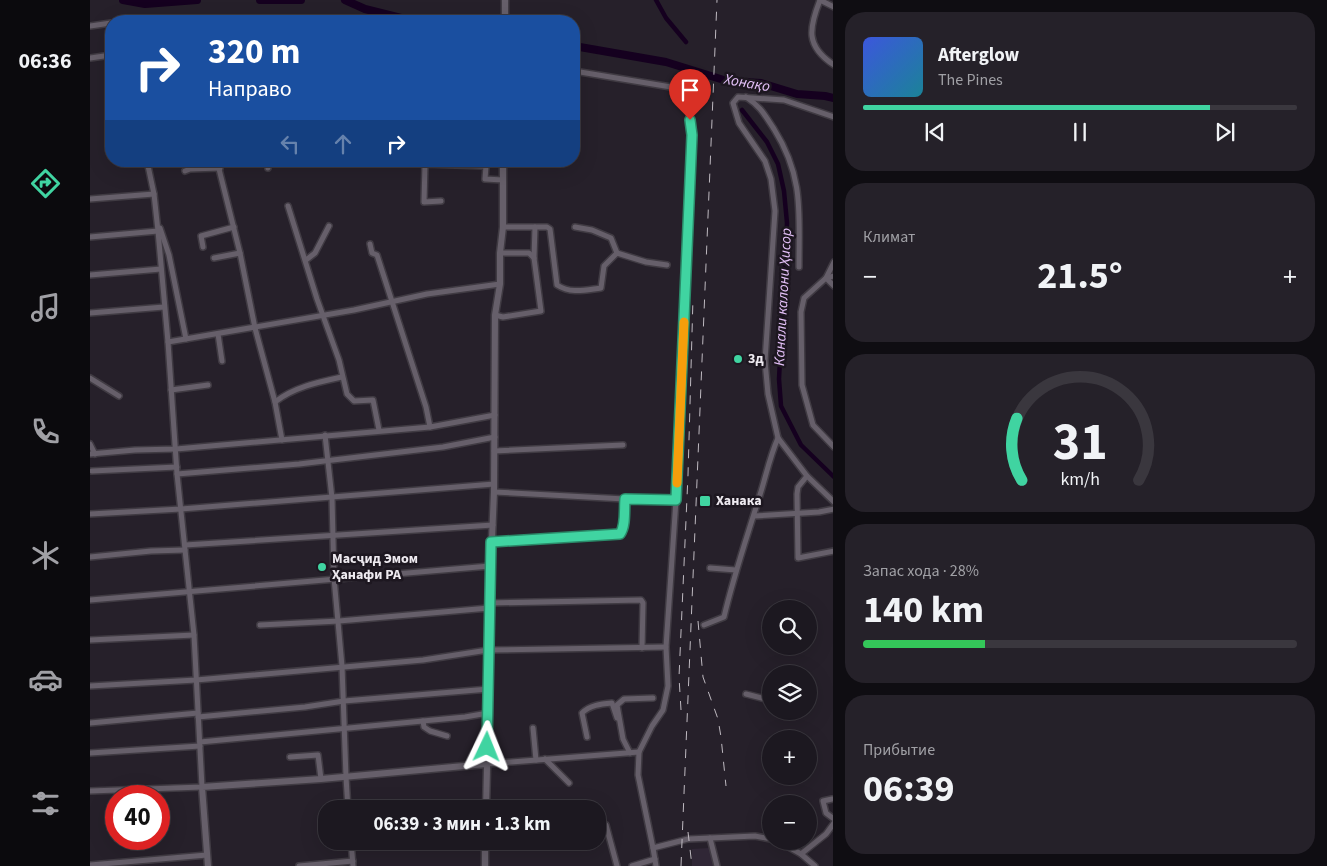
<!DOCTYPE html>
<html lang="ru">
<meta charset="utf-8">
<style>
:root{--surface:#1c1820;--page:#252129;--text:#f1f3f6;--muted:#a0a0a5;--line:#3a373e;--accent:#40d4a1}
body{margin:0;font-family:"Source Sans 3",sans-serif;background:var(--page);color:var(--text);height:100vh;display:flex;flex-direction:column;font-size:19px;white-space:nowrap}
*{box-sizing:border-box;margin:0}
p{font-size:16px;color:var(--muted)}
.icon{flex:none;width:28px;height:28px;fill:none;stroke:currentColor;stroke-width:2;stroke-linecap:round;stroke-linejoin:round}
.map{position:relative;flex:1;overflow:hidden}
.drawer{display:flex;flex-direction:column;gap:12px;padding:12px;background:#0f0d12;width:494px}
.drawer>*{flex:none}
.banner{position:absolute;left:15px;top:15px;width:475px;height:152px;border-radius:20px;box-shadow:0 5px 20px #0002,0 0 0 1px var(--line);background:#1a4fa0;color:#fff;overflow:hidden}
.controls{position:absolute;left:672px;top:600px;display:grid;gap:10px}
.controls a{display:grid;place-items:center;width:55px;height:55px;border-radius:50%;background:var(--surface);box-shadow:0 5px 20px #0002,0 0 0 1px var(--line);font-size:25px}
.speed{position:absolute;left:15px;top:785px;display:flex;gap:10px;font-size:25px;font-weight:700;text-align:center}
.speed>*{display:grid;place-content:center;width:65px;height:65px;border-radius:50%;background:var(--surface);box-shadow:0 5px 20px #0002,0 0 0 1px var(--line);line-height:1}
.speed .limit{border:8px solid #d22;background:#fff;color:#111}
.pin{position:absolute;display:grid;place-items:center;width:42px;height:42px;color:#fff;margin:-51px -21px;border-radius:50% 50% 50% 0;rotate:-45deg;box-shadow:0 0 5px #0007}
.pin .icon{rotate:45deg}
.me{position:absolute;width:55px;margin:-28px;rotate:2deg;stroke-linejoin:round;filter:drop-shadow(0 0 4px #0008)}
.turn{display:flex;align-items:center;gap:18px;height:105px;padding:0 20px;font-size:22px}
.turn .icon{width:65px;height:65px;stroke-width:2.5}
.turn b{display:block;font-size:35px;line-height:42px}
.lanes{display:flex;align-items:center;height:48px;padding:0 20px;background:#0003;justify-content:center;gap:25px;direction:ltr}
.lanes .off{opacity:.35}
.big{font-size:38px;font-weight:700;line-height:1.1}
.drawer .tile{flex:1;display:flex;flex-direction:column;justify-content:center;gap:8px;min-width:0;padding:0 18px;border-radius:20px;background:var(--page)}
.drawer .dial{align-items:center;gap:0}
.dial svg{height:130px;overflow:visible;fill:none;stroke:var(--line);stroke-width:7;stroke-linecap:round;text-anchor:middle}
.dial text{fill:var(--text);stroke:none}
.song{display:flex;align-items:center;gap:15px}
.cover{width:60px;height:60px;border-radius:8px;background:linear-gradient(135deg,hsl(230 70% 55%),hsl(190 70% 35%))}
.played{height:5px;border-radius:2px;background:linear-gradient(90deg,var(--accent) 80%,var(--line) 80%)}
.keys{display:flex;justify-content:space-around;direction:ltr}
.heat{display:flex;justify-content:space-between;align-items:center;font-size:28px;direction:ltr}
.charge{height:8px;border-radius:4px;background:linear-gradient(90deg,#34c759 28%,var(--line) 0)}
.trip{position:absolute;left:228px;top:800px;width:288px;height:50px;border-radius:20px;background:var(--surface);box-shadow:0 5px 20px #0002,0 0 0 1px var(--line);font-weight:700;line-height:50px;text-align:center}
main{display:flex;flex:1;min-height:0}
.menu{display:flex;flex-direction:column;width:90px;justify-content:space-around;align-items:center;background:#0b0a0d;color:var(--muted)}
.menu .icon{width:35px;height:35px}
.menu .active{color:var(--accent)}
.menu b{font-size:22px;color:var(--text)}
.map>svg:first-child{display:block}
.built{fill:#302736}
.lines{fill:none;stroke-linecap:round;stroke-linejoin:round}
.canal{stroke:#15001f;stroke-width:4.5}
.river{stroke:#15001f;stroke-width:8}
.minor-casing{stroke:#403b43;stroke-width:8}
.tertiary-casing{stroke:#403b43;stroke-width:9}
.minor{stroke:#665f6a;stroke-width:5}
.tertiary{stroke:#665f6a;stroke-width:6}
.rail{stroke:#bfbac1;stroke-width:1;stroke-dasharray:9 9;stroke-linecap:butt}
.route-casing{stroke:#2a8a69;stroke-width:12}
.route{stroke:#40d4a1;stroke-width:9}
.slow{stroke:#f59e0b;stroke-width:9}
.poi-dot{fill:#40d4a1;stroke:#1d1720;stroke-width:2}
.labels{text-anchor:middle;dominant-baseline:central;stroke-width:5;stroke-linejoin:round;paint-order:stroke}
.poi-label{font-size:14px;font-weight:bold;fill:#eeeaf0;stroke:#1d1720;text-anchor:start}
.water-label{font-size:15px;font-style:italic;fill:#e4c1f8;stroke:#1d1720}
</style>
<main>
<nav class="menu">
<b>06:36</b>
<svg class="icon active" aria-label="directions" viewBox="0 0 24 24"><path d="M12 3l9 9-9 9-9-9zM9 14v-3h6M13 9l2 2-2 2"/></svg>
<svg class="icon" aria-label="music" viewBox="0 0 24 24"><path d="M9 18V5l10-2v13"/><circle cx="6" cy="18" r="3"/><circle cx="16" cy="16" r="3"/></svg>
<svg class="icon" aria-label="phone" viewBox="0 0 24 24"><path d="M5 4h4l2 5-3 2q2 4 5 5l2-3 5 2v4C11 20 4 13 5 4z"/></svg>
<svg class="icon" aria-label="climate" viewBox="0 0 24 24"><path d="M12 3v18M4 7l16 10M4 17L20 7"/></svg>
<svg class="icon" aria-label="car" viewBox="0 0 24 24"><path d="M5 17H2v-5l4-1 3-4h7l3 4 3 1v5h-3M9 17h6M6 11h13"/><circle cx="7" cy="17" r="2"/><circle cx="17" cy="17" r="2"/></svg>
<svg class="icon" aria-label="filters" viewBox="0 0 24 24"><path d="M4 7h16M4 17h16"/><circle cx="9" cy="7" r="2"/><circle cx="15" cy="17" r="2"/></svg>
</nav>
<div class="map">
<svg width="744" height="866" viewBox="0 0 744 866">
<rect width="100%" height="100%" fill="#26202a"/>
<!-- built -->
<polygon class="built" points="619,848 625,852 629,866 602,866 602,849"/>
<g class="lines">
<!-- canal -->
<g class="canal">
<polyline points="566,0 576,18 596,42"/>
<polyline points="652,110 677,142 688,164 694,191 697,223 689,379 691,406 711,445 744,477"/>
</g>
<!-- river -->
<g class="river">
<polyline points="33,0 55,4 107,0"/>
<polyline points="170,0 211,0"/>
<polyline points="255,0 275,9 323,21"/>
<polyline points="484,46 576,62 637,81 671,83 707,94 735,96 744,98"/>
</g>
<!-- minor casing -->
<g class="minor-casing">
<g id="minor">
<path d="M730 0C719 28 715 46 744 65"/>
<polyline points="730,0 744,7"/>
<polyline points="105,21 121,21"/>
<polyline points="0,26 21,23"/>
<polyline points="0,58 21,55"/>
<path d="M484 71 581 87C599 98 600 115 602 135L586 500 576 647 578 686 573 710 562 726 549 752"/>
<path d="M656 97C671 107 674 114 684 129 714 177 709 213 709 267"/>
<polyline points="744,117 694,100 648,97 643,103 649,123 675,161 681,179 685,211 675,361 678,394 688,438 717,476 744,502"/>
<polyline points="127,161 150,253 165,328 185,402 192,440"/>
<polyline points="178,168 179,161"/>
<polyline points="95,171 100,169 130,168"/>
<polyline points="0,199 64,194"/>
<polyline points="351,201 334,202 335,164 396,166 395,179 413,180"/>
<polyline points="198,206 227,299 249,360 257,394 264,401 283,400 289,430"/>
<path d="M413 227H457L460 229 467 285C481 294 495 290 511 288L514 266 527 253 556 262 577 265"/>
<polyline points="485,227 502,230 521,238 527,253"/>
<polyline points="70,228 79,255 96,339"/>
<polyline points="0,237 68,231"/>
<polyline points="280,244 282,253 287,255 336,407 340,427"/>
<polyline points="113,247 111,236 144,227"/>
<polyline points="410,253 439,253 444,258"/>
<polyline points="124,258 150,253"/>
<polyline points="216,260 225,253 239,226"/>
<polyline points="744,262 736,278 744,286"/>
<polyline points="0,275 71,269"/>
<polyline points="744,276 736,278 714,298 711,312 712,385 723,425 744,447"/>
<polyline points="0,313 74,307"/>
<polyline points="405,315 413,317 451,311 444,258 445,227"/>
<polyline points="128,334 132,361"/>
<polyline points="78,342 264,310 337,294 410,284"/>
<polyline points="0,378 29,396"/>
<polyline points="81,390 118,385"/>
<path d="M185 402C204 387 229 382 252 377"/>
<polyline points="235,435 242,498 244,578 252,666 256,777 258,809"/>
<polyline points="0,444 5,454"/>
<polyline points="404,451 533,445"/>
<polyline points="0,454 45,450 86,449 340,427 405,415"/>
<polyline points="2,471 87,467"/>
<polyline points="87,474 209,464 353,447 405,437"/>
<polyline points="717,476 708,487 707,494 708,558 744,551"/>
<polyline points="404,492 535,499 586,500"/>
<polyline points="0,514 91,509 404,484"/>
<polyline points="664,516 729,512 744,509"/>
<path d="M401 542 529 534C536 527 534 510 535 499"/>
<polyline points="95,545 403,525"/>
<polyline points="0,557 61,551 95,550"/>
<polyline points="620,568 646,570"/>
<polyline points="0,600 400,566"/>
<polyline points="399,603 551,600 553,603 552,648"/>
<polyline points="170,625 249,621 399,608"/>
<path d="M614 625 634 617C643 578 656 540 668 501 675 481 679 458 688 438"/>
<polyline points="0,640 104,635"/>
<polyline points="0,686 106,680 333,660 398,650 576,647"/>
<polyline points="656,694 679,700"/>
<polyline points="108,717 215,707 254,701 399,689"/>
<polyline points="333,721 334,727 340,731 357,736"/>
<polyline points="0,723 108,713"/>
<polyline points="443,728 446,760"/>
<path d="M497 737 492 713C500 705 511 704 522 703L527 718"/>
<polyline points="110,742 375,717 398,713"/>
<polyline points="0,753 110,746"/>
<polyline points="540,753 533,739 527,705 534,699 563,698"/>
<polyline points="200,757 228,755 231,779"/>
<polyline points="455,759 479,783"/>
<polyline points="396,764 549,752 548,775 563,848 598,839 665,836 681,839"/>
<polyline points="0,791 112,787 104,635 87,474 78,342 68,231 64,194 57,161"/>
<polyline points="742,799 733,801 736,813 744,819"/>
<polyline points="516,825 527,866"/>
<polyline points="620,838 627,866"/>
<polyline points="261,841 263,866"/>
<polyline points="688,841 711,854 725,866"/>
<polyline points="563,848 566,866"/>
<polyline points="711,854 736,834 744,823"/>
<polyline points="0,865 117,855"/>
<polyline points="209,866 263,861"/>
<polyline points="542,866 565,859"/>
</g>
</g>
<!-- tertiary casing -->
<g class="tertiary-casing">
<g id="tertiary">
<polyline points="415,0 415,21"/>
<polyline points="396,809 399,689 399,608 404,492 405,315 410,284 410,253 413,227 413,161"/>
<polyline points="118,866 112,787 231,779 396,764"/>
<polyline points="395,866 395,841"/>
</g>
</g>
<!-- minor -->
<use href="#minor" class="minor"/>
<!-- tertiary -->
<use href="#tertiary" class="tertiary"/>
<!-- rail -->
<g class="rail">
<polyline points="608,621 613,677 628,719 631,737 636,786"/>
<polyline points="591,710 589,677 598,475 603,298"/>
<polyline points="598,832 602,866"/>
<polyline points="591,866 627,0"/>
</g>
</g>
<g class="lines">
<!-- route casing -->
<g class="route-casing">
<path id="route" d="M397 747 401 542 530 534C536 526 534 510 535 499L586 500 602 135 600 120"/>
</g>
<!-- route -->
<use href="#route" class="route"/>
<!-- slow -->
<polyline class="slow" points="587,483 594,322"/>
</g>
<!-- markers -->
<g class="poi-dot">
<circle cx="648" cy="359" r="5"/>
<rect x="609" y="495" width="12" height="12" rx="2.5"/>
<circle cx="232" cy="567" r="5"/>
</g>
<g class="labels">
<!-- poi labels -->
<g class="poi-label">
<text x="658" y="359">3д</text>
<text x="626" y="501">Ханака</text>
<text x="242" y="559">Масҷид Эмом<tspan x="242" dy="16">Ҳанафи РА</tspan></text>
</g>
<!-- water labels -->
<g class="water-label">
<text transform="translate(657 83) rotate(10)">Хонақо</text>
<text transform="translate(693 297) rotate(-87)">Канали калони Ҳисор</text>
</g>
</g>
</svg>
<div class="controls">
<a><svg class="icon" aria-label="search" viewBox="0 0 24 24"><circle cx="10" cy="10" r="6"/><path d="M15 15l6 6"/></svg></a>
<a><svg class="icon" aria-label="layers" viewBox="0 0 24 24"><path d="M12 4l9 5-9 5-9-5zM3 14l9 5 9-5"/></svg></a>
<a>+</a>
<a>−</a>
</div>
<div class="speed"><div class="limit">40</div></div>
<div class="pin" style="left:600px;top:120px;background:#d93025"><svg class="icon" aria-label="arrive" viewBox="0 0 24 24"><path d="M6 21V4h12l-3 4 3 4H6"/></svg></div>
<svg class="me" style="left:397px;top:747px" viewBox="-20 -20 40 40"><path d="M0-17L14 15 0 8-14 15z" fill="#40d4a1" stroke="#fff" stroke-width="4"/></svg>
<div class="trip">06:39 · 3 мин · 1.3 km</div>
<div class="banner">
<div class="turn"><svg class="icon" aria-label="right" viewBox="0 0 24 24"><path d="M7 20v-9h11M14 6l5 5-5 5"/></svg><div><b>320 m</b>Направо</div></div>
<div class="lanes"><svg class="icon off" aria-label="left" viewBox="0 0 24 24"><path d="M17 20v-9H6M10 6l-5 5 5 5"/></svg><svg class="icon off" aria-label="ahead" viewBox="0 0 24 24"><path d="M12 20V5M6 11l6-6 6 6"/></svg><svg class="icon" aria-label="right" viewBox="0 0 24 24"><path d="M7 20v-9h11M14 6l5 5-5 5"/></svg></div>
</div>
</div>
<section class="drawer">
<div class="tile">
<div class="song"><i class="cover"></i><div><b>Afterglow</b><p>The Pines</p></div></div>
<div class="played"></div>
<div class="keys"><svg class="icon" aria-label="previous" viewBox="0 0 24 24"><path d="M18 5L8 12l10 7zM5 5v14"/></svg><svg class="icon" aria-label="pause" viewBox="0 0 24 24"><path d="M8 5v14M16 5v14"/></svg><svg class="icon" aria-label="next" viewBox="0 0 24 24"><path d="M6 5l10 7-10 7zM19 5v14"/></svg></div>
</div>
<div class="tile"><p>Климат</p>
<div class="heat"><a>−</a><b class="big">21.5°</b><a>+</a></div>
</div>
<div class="tile dial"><svg viewBox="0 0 100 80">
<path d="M14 69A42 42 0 1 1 86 69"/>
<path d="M14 69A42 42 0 0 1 11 31" stroke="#40d4a1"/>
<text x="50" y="56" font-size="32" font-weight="700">31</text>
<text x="50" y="72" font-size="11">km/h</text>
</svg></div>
<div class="tile"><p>Запас хода · 28%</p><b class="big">140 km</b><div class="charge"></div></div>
<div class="tile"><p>Прибытие</p><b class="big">06:39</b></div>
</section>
</main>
